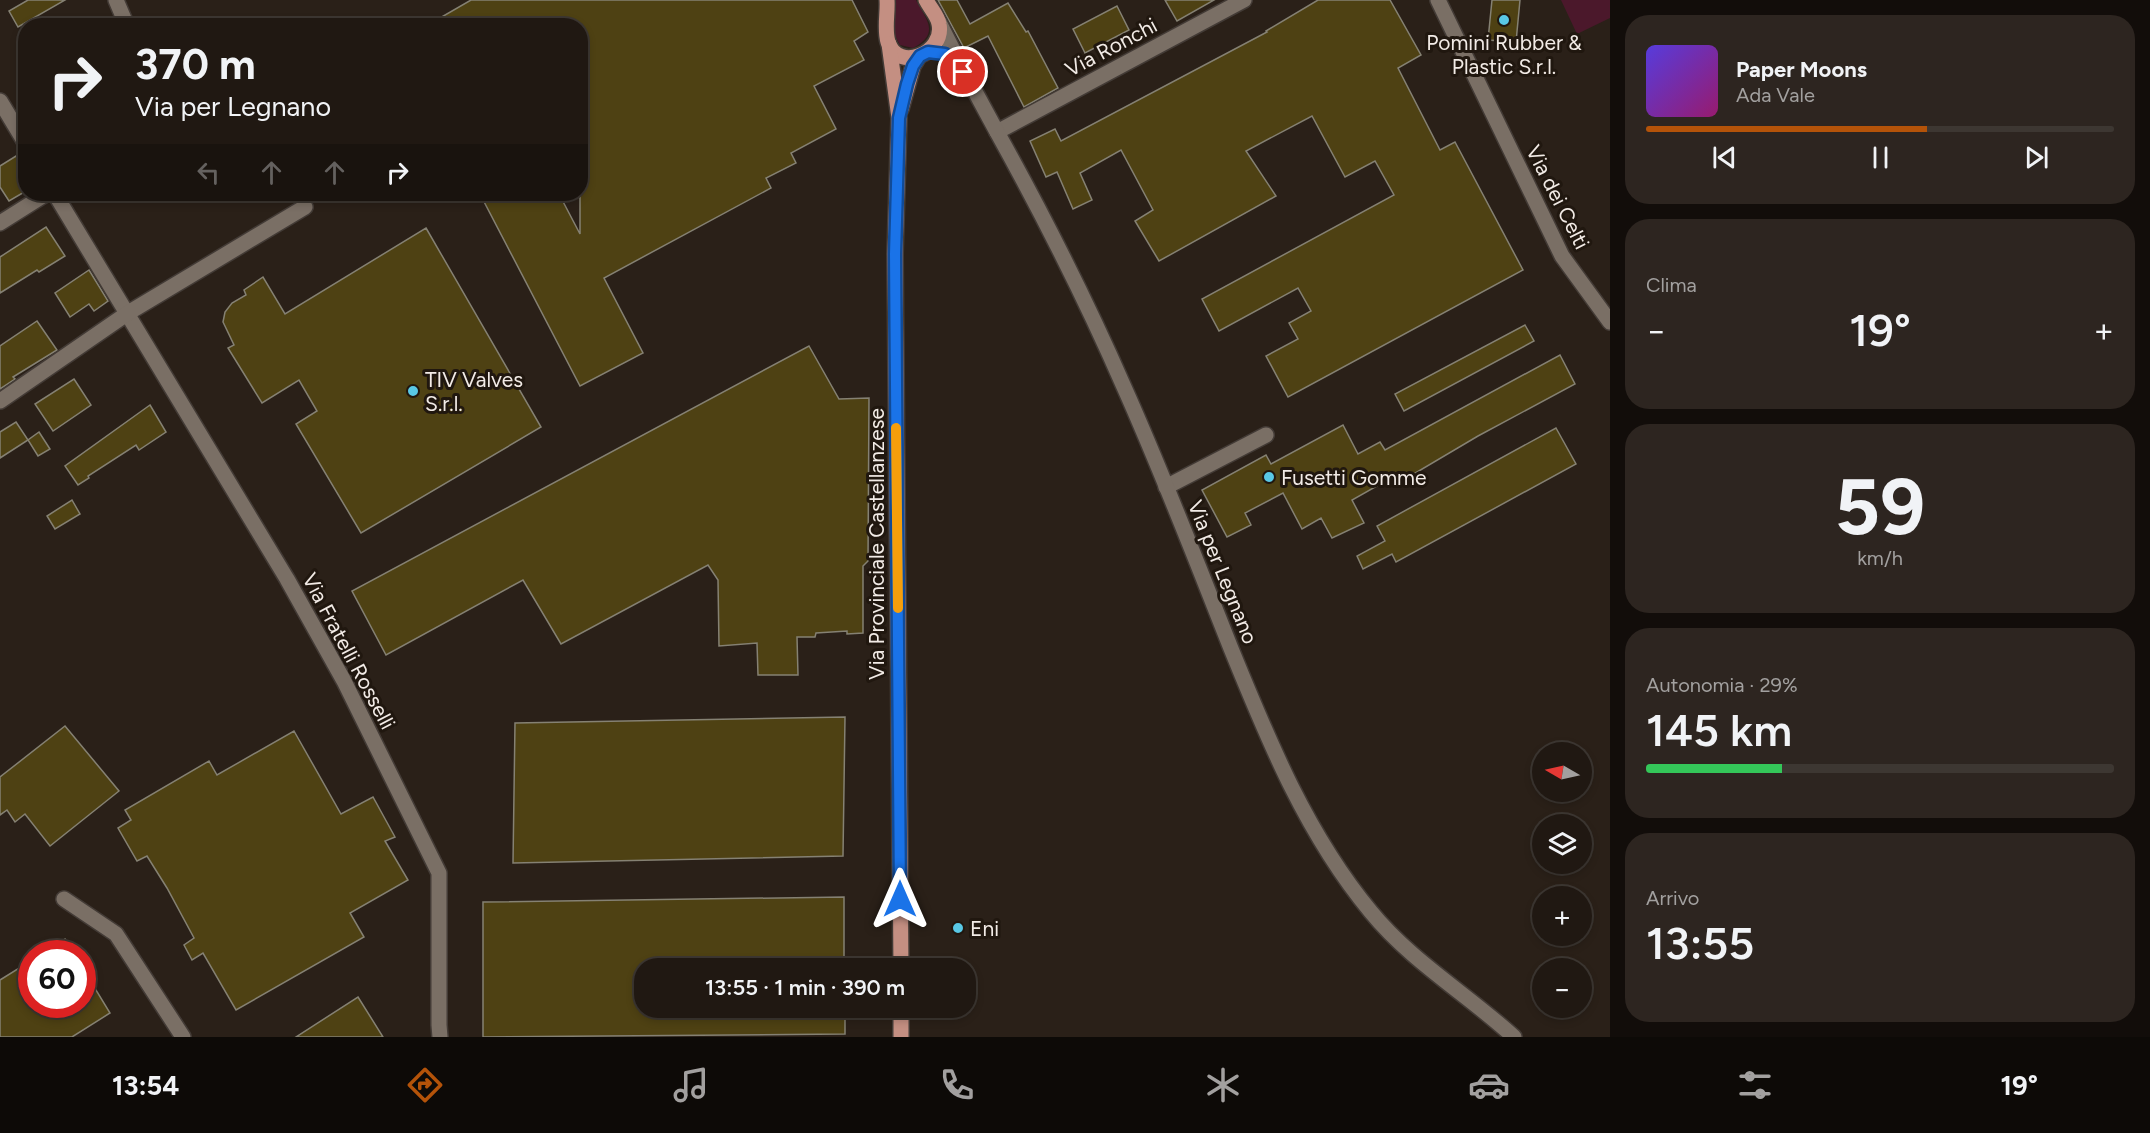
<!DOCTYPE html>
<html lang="it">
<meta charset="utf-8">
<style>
:root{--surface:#201812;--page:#2d2520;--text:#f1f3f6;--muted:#a2a09f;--line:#3d3732;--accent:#b45309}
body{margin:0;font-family:Figtree,sans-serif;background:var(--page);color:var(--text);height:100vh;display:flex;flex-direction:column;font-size:22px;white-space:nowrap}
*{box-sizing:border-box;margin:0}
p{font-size:20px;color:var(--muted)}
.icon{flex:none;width:33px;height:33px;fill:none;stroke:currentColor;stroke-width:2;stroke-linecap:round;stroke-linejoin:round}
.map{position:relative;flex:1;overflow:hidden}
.details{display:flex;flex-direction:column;gap:15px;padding:15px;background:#120d0a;width:540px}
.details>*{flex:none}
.hud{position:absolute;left:18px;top:18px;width:570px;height:183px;border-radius:24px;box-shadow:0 3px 9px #0003,0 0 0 2px var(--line);background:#201812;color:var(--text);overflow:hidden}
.needle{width:39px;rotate:279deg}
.tools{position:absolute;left:1532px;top:742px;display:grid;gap:12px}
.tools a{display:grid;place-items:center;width:60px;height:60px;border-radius:50%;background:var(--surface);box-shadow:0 3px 9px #0003,0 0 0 2px var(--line);font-size:30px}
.speed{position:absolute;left:18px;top:940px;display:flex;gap:12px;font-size:30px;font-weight:700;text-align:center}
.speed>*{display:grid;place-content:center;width:78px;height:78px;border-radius:50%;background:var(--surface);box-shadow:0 3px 9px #0003,0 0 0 2px var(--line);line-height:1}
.speed .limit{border:9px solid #d22;background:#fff;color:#111}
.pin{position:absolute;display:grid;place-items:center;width:51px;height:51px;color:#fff;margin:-26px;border:3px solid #fff;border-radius:50%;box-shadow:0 2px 6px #0007}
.me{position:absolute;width:66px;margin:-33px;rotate:0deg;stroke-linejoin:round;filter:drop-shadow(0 0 4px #0008)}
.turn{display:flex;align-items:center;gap:21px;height:126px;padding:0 18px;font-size:27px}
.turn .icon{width:78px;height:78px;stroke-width:2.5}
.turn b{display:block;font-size:42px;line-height:51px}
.lanes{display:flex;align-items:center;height:57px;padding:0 18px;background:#0003;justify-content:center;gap:30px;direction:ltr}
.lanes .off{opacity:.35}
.big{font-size:45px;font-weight:600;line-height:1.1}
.details .widget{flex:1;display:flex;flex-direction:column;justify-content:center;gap:9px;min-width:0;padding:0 21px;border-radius:24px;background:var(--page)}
.details .dial{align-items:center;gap:0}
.dial b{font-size:78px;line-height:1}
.song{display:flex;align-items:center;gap:18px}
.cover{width:72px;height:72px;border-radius:9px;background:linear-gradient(135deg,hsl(250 70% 55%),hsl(320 70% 35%))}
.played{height:6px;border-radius:3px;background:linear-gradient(90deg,var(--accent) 60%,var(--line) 60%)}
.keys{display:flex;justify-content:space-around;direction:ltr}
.heat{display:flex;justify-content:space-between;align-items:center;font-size:33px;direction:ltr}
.charge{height:9px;border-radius:4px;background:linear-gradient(90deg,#34c759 29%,var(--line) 0)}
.trip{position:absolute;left:634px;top:958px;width:342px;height:60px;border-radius:24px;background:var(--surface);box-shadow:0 3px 9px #0003,0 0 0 2px var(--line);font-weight:600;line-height:60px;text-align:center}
.tab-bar{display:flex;height:96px;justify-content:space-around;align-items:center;background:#0d0a07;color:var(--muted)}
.tab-bar .icon{width:42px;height:42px}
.tab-bar .current{color:var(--accent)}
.tab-bar b{font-size:27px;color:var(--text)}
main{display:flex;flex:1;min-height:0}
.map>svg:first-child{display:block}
.green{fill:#4b182b}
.building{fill:#4e4113;stroke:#858173;stroke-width:1.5}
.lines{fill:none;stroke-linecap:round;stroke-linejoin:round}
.minor-casing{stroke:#433b36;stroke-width:18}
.tertiary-casing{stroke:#433b36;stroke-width:18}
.primary-casing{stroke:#433b36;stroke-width:18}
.minor{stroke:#7a6f65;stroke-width:15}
.tertiary{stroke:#7a6f65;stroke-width:15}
.primary{stroke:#c48f82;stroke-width:15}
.route-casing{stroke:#114b97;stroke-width:15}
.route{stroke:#1a73e8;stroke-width:10}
.slow{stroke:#f59e0b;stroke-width:10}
.poi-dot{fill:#59c8e5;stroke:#20170f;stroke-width:2}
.labels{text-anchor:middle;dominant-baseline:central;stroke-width:6;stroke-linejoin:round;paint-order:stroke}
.poi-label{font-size:21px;fill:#f2ebe6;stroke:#20170f;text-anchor:start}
.street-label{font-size:21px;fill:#f2ebe6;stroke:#20170f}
</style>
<main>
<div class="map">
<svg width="1610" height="1037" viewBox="0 0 1610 1037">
<rect width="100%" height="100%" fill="#2a2018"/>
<!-- green -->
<g class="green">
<path d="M895 0H916C926 20 941 33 913 48L900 45 894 34Z"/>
<polygon points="1561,0 1610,0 1610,18 1577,34"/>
</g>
<!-- building -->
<g class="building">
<polygon points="28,0 65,0 18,27 9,11"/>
<polygon points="471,0 852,0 868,32 854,41 864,60 814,86 836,129 791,153 796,163 766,178 771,188 604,278 643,353 580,386 480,194 559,194 580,234 580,26 426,26"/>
<polygon points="938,0 957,0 970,24 1008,3 1026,32 1028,31 1058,88 1024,107 988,36 964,48"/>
<polygon points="1165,0 1214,0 1177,21"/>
<polygon points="1318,0 1390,0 1421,55 1398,68 1440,150 1455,142 1523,270 1288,397 1266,356 1298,339 1289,323 1311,311 1298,288 1219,331 1202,299 1394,195 1375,161 1345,177 1312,116 1246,151 1276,196 1159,261 1135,221 1153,210 1121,150 1080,173 1092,200 1073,209 1057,172 1046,177 1030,141 1055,129 1061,141 1267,32 1266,31"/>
<polygon points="1492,0 1520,0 1516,42 1488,40"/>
<polygon points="1117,6 1129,30 1085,53 1073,29"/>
<polygon points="16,156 26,169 26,191 9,201 0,187 0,166"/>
<polygon points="46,227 65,256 39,272 37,270 0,293 0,257"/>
<polygon points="426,228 541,427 361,533 296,424 317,411 299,380 262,403 228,348 234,345 223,322 225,312 232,303 246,295 244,290 263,277 285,314"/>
<polygon points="89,270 108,301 94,311 89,304 70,317 55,293"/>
<polygon points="37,321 57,350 13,377 15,379 0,389 0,346"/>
<polygon points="1525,325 1534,341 1404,411 1395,394"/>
<polygon points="809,346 839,399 869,398 868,561 863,566 863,633 847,634 847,631 816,633 815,637 797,637 798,675 758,675 757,643 719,646 718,580 708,565 561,644 523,580 386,655 352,591"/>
<polygon points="1560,355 1575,384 1478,436 1402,481 1398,474 1352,500 1364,523 1332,538 1321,518 1302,529 1283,493 1245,513 1251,525 1227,537 1202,490 1266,455 1271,464 1343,425 1358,454 1380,442 1385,450"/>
<polygon points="74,379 91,405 53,431 35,404"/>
<polygon points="150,405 166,432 139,450 136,445 88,476 89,478 78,485 65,466"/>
<polygon points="16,422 28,440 0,458 0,432"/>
<polygon points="1556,428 1576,464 1396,562 1392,554 1363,569 1357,556 1385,541 1377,526"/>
<polygon points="39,432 50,449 38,456 28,440"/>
<polygon points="72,500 80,514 55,529 47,516"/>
<polygon points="845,717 843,856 513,863 515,723"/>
<polygon points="65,726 119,791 50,846 25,814 15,822 7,810 0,815 0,777"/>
<polygon points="294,731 341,814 373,797 395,837 385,841 408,880 350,913 364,937 236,1010 203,953 192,960 184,945 194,938 167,888 147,856 137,861 118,828 131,820 125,810 209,761 217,775"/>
<polygon points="844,897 844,969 645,969 645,1008 845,1008 845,1034 483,1037 483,902"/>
<polygon points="65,939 74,954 41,954"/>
<polygon points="32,960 32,1005 82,1005 82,967 110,1013 72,1037 0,1037 0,980"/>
<polygon points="358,997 383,1037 296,1037"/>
</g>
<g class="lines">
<!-- minor casing -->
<g class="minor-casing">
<g id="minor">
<polyline points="116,0 127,26"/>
<polyline points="1438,0 1562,256 1610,322"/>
<polyline points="0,101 26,144"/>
<polyline points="997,132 1244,0"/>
<polyline points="55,194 287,579 344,681 439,873 439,1025 440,1037"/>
<polyline points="0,223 46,194"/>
<polyline points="0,401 128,313 305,207"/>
<polyline points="1166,487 1266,435"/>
<polyline points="64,899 116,934 183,1037"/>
</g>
</g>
<!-- tertiary casing -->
<g class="tertiary-casing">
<path id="tertiary" d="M939 22C957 59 977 95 997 132 1043 215 1086 300 1124 387 1163 474 1197 563 1232 651 1269 742 1307 835 1371 912 1411 961 1467 994 1514 1037"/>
</g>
<!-- primary casing -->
<g class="primary-casing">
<g id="primary">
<path d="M887 0C888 13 884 29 888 42 898 73 945 53 939 24 938 16 930 8 926 0"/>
<polyline points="889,44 899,118 895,254 901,969"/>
<polyline points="901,109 913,66 919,56"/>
<polyline points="901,1008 901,1037"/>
</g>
</g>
<!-- minor -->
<use href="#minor" class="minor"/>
<!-- tertiary -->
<use href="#tertiary" class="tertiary"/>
<!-- primary -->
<use href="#primary" class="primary"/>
</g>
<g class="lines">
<!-- route casing -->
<g class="route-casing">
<polyline id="route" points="900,899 895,254 899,118 907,84 913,66 920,56 928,52 945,54 963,72"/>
</g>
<!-- route -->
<use href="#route" class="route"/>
<!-- slow -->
<polyline class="slow" points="896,428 898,608"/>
</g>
<!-- markers -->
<g class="poi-dot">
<circle cx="1504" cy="20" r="6"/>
<circle cx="413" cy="391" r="6"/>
<circle cx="1269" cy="477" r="6"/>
<circle cx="958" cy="928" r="6"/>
</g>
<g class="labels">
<!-- poi labels -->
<g class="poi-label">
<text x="1504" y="42" text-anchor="middle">Pomini Rubber &amp;<tspan x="1504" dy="24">Plastic S.r.l.</tspan></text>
<text x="425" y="379">TIV Valves<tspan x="425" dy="24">S.r.l.</tspan></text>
<text x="1281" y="477">Fusetti Gomme</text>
<text x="970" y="928">Eni</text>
</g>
<!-- street labels -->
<g class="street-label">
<text transform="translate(1111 47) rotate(-28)">Via Ronchi</text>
<text transform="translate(1558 197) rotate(63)">Via dei Celti</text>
<text transform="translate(876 544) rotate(-90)">Via Provinciale Castellanzese</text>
<text transform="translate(1223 572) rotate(68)">Via per Legnano</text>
<text transform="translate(349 651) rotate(62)">Via Fratelli Rosselli</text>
</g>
</g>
</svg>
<div class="tools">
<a><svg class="needle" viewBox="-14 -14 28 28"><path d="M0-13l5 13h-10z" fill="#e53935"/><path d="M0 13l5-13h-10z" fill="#a2a09f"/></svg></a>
<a><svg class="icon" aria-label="layers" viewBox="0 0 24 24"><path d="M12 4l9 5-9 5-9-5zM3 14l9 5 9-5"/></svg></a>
<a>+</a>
<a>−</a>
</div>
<div class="speed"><div class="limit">60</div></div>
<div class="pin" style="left:963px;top:72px;background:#d93025"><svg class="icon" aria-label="arrive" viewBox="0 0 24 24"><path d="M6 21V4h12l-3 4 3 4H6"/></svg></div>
<svg class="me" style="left:900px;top:899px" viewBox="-20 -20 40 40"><path d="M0-17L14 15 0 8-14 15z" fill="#1a73e8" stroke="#fff" stroke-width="4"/></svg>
<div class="trip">13:55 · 1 min · 390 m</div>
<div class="hud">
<div class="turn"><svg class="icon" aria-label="right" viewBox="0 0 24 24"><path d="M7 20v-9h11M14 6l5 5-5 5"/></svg><div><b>370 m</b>Via per Legnano</div></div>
<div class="lanes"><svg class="icon off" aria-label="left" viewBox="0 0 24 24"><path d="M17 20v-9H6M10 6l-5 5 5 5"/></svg><svg class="icon off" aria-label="ahead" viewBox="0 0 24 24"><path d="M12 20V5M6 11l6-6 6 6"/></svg><svg class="icon off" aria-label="ahead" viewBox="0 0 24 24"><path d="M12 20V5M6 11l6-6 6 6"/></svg><svg class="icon" aria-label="right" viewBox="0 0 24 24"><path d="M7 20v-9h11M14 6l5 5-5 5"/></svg></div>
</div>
</div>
<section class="details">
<div class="widget">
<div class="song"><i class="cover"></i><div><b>Paper Moons</b><p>Ada Vale</p></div></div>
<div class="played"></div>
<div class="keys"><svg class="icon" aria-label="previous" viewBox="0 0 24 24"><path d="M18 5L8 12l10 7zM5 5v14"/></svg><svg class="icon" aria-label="pause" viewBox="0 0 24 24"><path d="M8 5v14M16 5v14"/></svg><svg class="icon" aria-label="next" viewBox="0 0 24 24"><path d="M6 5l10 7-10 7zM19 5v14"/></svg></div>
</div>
<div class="widget"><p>Clima</p>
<div class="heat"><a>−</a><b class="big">19°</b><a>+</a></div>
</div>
<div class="widget dial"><b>59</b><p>km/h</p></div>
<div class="widget"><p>Autonomia · 29%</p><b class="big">145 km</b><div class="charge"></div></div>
<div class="widget"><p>Arrivo</p><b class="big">13:55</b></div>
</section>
</main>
<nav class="tab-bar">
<b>13:54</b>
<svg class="icon current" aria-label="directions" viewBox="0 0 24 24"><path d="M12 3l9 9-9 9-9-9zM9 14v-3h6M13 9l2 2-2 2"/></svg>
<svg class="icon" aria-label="music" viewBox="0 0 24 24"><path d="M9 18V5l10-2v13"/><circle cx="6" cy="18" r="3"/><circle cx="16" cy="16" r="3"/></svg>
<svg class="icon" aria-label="phone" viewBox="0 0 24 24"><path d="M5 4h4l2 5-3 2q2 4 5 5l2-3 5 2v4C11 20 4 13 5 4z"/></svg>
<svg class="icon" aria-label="climate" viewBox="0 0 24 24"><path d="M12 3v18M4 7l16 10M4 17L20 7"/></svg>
<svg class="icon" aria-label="car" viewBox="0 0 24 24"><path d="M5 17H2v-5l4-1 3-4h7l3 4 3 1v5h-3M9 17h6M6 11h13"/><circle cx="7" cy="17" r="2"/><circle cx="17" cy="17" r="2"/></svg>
<svg class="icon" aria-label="filters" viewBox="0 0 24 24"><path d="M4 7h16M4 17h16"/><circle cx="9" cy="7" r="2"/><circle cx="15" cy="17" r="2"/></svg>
<b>19°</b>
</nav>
